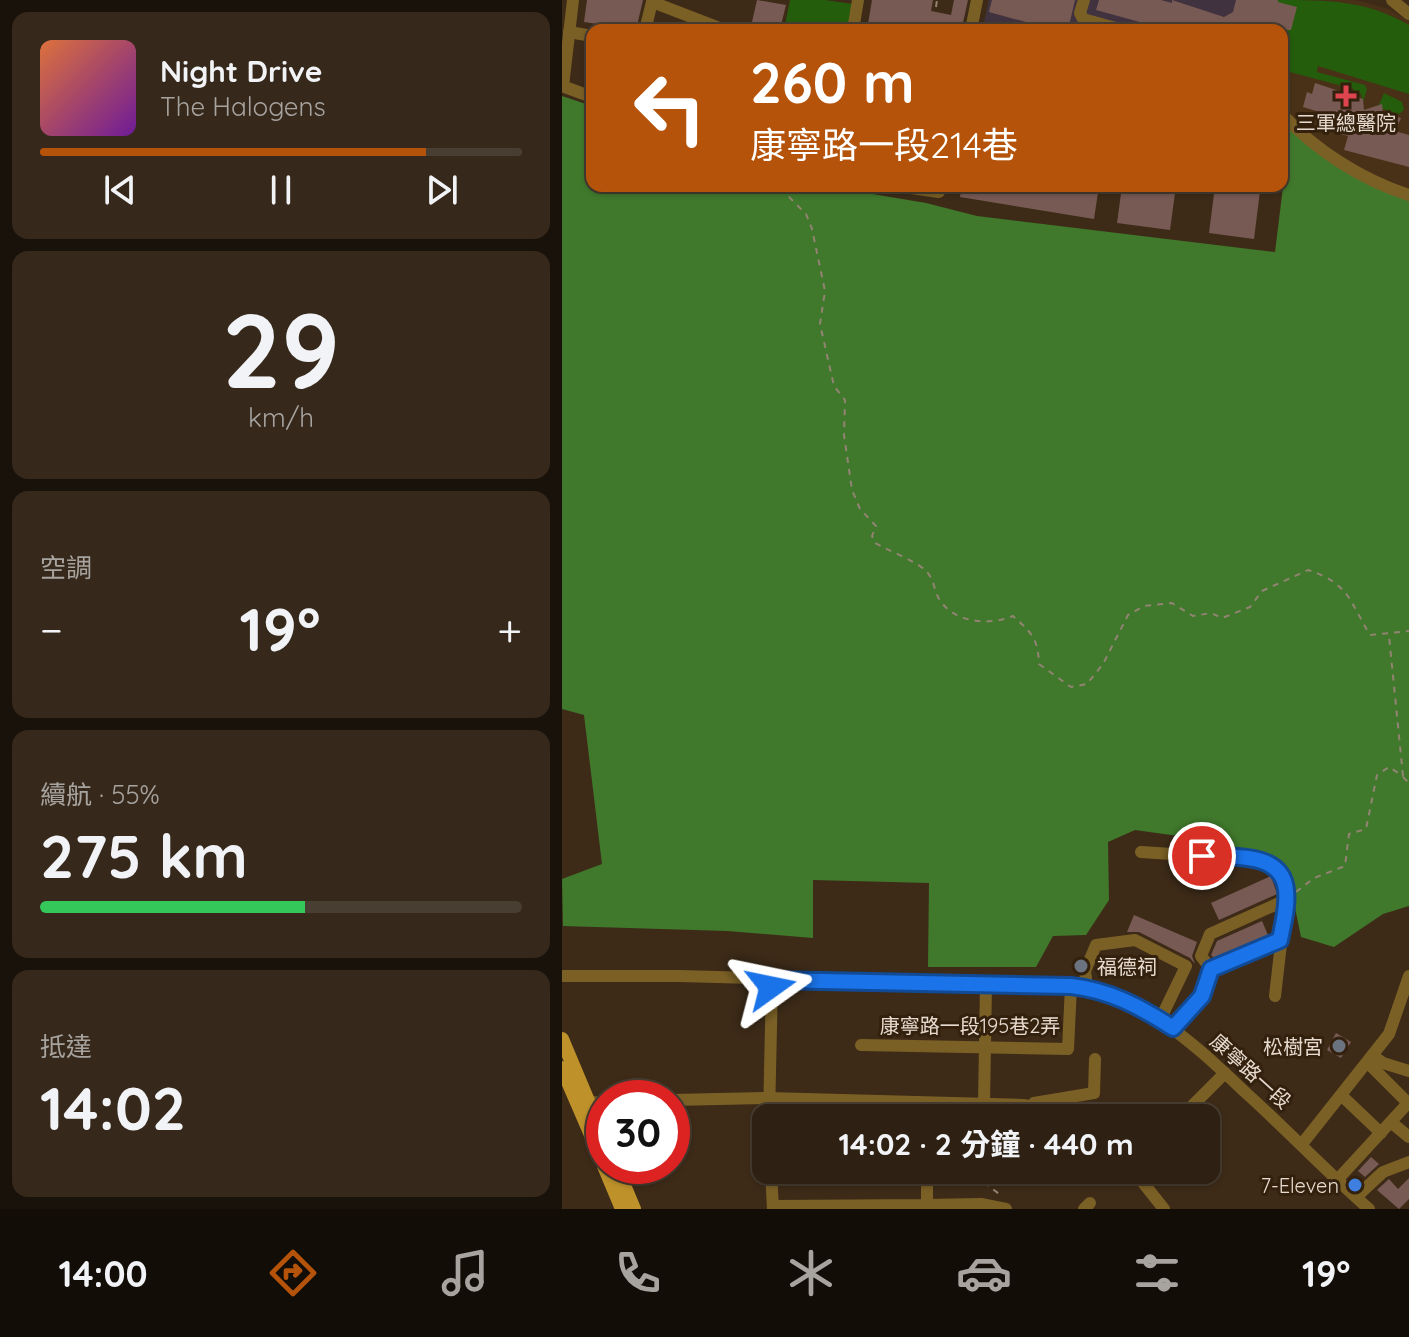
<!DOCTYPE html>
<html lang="zh-TW">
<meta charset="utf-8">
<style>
:root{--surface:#2e2012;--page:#36281b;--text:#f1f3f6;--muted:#a7a39f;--line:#493e32;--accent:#b45309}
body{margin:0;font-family:Quicksand,"Noto Sans TC",sans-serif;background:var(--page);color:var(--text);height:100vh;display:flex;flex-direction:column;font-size:30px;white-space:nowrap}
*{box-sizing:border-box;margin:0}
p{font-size:26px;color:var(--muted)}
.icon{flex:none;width:44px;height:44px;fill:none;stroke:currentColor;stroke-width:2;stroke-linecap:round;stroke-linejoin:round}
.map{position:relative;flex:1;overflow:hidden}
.details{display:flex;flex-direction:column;gap:12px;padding:12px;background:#19120a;width:562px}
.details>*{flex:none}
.guide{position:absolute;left:24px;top:24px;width:702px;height:168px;border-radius:16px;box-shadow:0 2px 6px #0004,0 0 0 2px var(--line);background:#b45309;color:#fff;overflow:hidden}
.speed{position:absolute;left:24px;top:1080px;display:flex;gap:16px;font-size:40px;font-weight:700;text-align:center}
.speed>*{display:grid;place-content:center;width:104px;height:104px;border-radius:50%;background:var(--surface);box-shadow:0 2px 6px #0004,0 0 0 2px var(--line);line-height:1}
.speed .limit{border:12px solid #d22;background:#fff;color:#111}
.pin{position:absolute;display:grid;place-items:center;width:68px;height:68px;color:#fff;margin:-34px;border:4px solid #fff;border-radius:50%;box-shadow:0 2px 8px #0007}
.me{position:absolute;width:88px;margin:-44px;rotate:78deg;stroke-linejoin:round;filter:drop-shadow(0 0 6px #0008)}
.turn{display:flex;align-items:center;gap:28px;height:168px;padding:0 32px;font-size:36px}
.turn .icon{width:104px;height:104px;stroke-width:2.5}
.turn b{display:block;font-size:56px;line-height:68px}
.big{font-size:60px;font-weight:700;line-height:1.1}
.details .card{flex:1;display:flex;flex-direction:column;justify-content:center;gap:12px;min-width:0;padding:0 28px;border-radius:16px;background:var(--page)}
.details .dial{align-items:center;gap:0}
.dial b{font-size:104px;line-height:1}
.song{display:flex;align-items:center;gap:24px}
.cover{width:96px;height:96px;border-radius:12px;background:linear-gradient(135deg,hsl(20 70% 55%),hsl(280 70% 35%))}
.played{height:8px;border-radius:4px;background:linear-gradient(90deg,var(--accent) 80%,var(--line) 80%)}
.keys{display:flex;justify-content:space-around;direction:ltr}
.heat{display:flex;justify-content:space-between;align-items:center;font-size:44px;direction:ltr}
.charge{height:12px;border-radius:6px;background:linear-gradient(90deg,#34c759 55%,var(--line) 0)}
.trip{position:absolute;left:190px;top:1104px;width:468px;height:80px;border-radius:16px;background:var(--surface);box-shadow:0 2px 6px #0004,0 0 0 2px var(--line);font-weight:700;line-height:80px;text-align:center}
.dock{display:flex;height:128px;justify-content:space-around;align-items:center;background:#120d07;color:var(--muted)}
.dock .icon{width:56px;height:56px}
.dock .on{color:var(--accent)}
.dock b{font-size:36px;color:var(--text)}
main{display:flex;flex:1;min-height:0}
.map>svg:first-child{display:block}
.built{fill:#483117}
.education{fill:#40323f}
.green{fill:#245d0b}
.forest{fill:#40792c}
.building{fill:#785a54}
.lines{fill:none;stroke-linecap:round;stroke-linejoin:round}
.path{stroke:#928373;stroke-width:2;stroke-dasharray:6 6;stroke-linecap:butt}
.minor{stroke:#7b6026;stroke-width:12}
.major{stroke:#be912a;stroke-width:14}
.route-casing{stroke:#114b97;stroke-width:20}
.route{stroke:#1a73e8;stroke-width:14}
.health-dot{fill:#e0444e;stroke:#33210e;stroke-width:3}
.worship-dot{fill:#6b7280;stroke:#33210e;stroke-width:3}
.shop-dot{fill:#3f7fe0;stroke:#33210e;stroke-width:3}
.labels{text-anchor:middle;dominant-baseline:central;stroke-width:6;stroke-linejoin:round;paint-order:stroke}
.poi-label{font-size:20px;fill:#e7dbcf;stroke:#33210e;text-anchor:end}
.street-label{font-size:20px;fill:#e7dbcf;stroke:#33210e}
</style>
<main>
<section class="details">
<div class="card">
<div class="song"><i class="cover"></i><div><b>Night Drive</b><p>The Halogens</p></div></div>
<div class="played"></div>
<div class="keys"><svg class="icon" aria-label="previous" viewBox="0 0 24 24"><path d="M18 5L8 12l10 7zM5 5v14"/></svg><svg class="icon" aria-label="pause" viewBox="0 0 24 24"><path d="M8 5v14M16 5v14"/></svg><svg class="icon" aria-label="next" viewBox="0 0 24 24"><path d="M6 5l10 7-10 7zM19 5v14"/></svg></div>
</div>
<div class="card dial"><b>29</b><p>km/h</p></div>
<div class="card"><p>空調</p>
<div class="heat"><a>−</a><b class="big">19°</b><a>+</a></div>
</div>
<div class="card"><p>續航 · 55%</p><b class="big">275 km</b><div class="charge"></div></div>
<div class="card"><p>抵達</p><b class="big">14:02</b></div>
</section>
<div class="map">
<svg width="847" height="1209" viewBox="0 0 847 1209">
<rect width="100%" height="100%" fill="#3d2b18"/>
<!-- built -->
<polygon class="built" points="744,0 794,0 827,9 847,21 847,200 720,122 720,70 724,70"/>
<!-- education -->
<polygon class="education" points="427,0 744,0 720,70 720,30 455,30 422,23"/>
<!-- green -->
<g class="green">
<polygon points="228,0 263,0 291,4 286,30 222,30"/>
<path d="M716 0C765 0 804 0 847 25V94L756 66 755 72 803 85 805 89 801 102 799 94 792 92V89L720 70V55L727 32 709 26Z"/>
<polygon points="822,93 840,102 842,110 837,114 821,109 817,105"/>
</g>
<!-- forest -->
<polygon class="forest" points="0,96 30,106 30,186 263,186 364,203 415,216 713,252 728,130 847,200 847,906 821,914 772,947 739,937 727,879 660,842 573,830 546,842 547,900 524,935 491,936 474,967 366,967 367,883 251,880 251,938 165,931 1,926 0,879 40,864 22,715 0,709"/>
<!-- building -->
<g class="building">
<polygon points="25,0 81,0 74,30 50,29 50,26 22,22"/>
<polygon points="195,0 224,5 218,29 190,22"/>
<polygon points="310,0 371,0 369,11 389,15 392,0 406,0 400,27 389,25 388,30 305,30"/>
<polygon points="430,0 513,0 506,30 493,30 427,12"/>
<polygon points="537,0 599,0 610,3 610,0 662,17 671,12 674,0 716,0 716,2 735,7 729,30 607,30 534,10"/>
<polygon points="753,83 801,99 802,110 820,104 821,113 839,118 833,131 847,135 847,167 782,150 786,136 763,130 767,115 741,107 745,92 750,94"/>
<polygon points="400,186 537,186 532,219 398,197"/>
<polygon points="560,186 613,193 608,230 555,223"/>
<polygon points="653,186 698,191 692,239 647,233"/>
<polygon points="709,876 715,894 657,920 649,903"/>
<polygon points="572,915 635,942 630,956 633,964 628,958 577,932 565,932"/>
<polygon points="700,921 706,935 652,958 649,955 655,941"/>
<polygon points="774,1033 789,1042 779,1058 765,1050"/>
<polygon points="809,1157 817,1164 803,1177 796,1171"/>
<polygon points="847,1178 847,1199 837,1209 815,1190 827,1179 836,1189"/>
</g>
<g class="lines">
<!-- path -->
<g class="path">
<polyline points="374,7 375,0"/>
<path d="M221 186 228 198 244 214 250 229 263 291 258 324 272 386 283 400 282 435 290 490 298 509 314 526 310 536 313 543C327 551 352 560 363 570 372 578 372 590 377 599 392 623 427 626 451 616 470 633 476 639 477 664L509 687 525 684 541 664 566 615 582 606 610 603 631 616 649 613 660 618 688 607 700 591 746 570C787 583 788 602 808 635L847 631"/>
<polyline points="841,777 847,783"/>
<polyline points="734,892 752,878 783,866 787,834 804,829 815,775 827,767 841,776 827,636"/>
<polyline points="429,1170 424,1184 440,1196"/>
</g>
<!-- minor -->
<g class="minor">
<polyline points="91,0 90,2 163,30"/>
<polyline points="522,0 518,13 521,19 561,30"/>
<polyline points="830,0 847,14"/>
<polyline points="83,30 90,2"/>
<polyline points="291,30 296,0"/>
<polyline points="409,30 415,0"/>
<polyline points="7,32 30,36"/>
<polyline points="0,86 30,97"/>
<polyline points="1,86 11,0"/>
<path d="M720 114C753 150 800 180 847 195"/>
<polyline points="335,186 377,192 378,186"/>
<polyline points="579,852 702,860 719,872 724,887 724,900 713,996"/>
<polyline points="649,969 718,940"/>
<path d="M0 976H117L509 986C581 994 633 1045 683 1092 725 1130 765 1172 807 1209"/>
<polyline points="525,988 523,971 534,945 573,940 624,966 598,1020"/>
<polyline points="611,1028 640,996 649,969 639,956 648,934 724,900"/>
<polyline points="299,1045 506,1049 509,986"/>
<polyline points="811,1056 821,1063 847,1071"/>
<polyline points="806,1063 847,1104"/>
<polyline points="779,1095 819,1133"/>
<polyline points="110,1100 206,1098 461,1105 485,1109 511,1118"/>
<polyline points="19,1103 42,1102"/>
<polyline points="472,1103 532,1093 533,1059"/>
<polyline points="422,1104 424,985"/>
<polyline points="207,1118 210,980"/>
<polyline points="618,1118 663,1073"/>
<polyline points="830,1123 847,1137"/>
<polyline points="740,1144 827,1034 847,976"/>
<polyline points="209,1170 211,1209"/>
<polyline points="571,1170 602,1209"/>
<polyline points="777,1178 846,1103"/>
<polyline points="794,1197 821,1172 847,1162"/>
<polyline points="211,1206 365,1205 365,1170"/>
<polyline points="365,1209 365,1205 419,1204 444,1209"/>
<polyline points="522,1209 528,1203"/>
</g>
<!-- major -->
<g class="major">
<polyline points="0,1039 42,1139"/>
<polyline points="0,1068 42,1165"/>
<polyline points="42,1166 60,1209"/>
<polyline points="54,1166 72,1209"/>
</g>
</g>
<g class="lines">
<!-- route casing -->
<g class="route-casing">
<path id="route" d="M209 987 210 980 509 986C547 990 579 1007 611 1028L640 996 649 969 718 940C721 924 726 906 724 890 720 851 669 857 640 856"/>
</g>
<!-- route -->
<use href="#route" class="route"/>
</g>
<!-- markers -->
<path class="health-dot" d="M780 84h8v8h8v8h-8v8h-8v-8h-8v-8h8z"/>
<g class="worship-dot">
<circle cx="519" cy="966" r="8"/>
<circle cx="777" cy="1046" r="8"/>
</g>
<circle class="shop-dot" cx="793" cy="1185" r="8"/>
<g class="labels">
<!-- poi labels -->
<g class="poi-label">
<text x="784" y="122" text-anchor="middle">三軍總醫院</text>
<text x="535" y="966" text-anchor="start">福德祠</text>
<text x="761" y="1046">松樹宮</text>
<text x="777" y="1185">7-Eleven</text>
</g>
<!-- street labels -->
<g class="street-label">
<text x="408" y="1025">康寧路一段195巷2弄</text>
<text transform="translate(689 1071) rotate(42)">康寧路一段</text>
</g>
</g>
</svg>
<div class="speed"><div class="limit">30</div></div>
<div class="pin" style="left:640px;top:856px;background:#d93025"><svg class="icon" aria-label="arrive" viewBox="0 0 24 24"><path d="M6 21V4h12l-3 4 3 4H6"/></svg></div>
<svg class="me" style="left:209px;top:987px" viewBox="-20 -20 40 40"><path d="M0-17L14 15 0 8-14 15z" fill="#1a73e8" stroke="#fff" stroke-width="4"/></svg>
<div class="trip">14:02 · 2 分鐘 · 440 m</div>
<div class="guide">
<div class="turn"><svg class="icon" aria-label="left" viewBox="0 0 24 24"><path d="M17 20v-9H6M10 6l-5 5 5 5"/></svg><div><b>260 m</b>康寧路一段214巷</div></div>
</div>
</div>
</main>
<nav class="dock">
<b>14:00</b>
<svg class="icon on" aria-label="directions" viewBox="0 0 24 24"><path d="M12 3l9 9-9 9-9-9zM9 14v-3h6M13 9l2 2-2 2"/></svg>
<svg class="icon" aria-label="music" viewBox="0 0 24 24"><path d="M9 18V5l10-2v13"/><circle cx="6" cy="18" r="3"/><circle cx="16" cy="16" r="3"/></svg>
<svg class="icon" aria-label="phone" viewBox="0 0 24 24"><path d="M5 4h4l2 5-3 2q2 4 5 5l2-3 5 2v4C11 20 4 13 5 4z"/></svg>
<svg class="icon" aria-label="climate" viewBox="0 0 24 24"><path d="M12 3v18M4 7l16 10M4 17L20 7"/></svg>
<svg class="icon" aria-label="car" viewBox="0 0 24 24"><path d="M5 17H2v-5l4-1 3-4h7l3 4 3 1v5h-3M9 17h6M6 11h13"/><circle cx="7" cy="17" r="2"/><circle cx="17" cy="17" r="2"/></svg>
<svg class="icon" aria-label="filters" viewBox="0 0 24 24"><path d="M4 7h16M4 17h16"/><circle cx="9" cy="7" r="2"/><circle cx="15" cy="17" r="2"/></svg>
<b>19°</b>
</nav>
